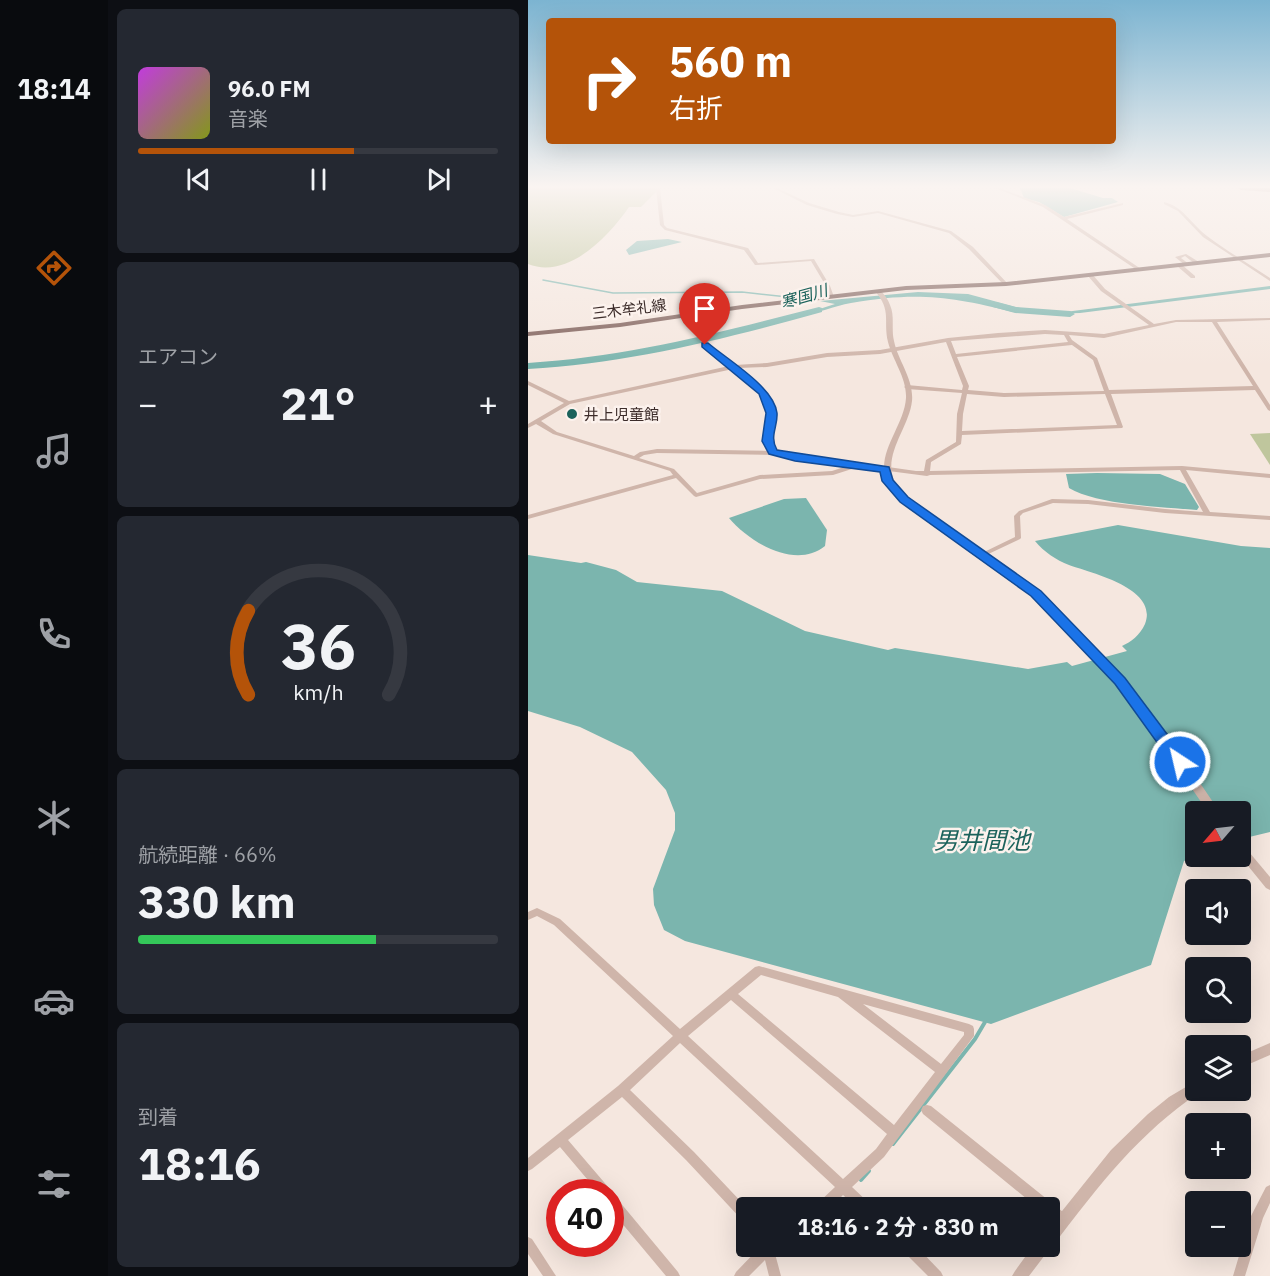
<!DOCTYPE html>
<html lang="ja">
<meta charset="utf-8">
<style>
:root{--surface:#171b24;--page:#242831;--text:#f1f3f6;--muted:#9ea1a6;--line:#363941;--accent:#b45309}
body{margin:0;font-family:"IBM Plex Sans","Noto Sans JP",sans-serif;background:var(--page);color:var(--text);height:100vh;display:flex;flex-direction:column;font-size:22px;white-space:nowrap}
*{box-sizing:border-box;margin:0}
p{font-size:20px;color:var(--muted)}
.icon{flex:none;width:33px;height:33px;fill:none;stroke:currentColor;stroke-width:2;stroke-linecap:round;stroke-linejoin:round}
.map{position:relative;flex:1;overflow:hidden}
.drawer{display:flex;flex-direction:column;gap:9px;padding:9px;background:#0d0f14;width:420px}
.drawer>*{flex:none}
.top-card{position:absolute;left:18px;top:18px;width:570px;height:126px;border-radius:6px;box-shadow:0 6px 24px #0002;background:#b45309;color:#fff;overflow:hidden}
.needle{width:39px;rotate:242deg}
.buttons{position:absolute;left:657px;top:801px;display:grid;gap:12px}
.buttons a{display:grid;place-items:center;width:66px;height:66px;border-radius:6px;background:var(--surface);box-shadow:0 6px 24px #0002;font-size:30px}
.speed{position:absolute;left:18px;top:1179px;display:flex;gap:12px;font-size:30px;font-weight:700;text-align:center}
.speed>*{display:grid;place-content:center;width:78px;height:78px;border-radius:50%;background:var(--surface);box-shadow:0 6px 24px #0002;line-height:1}
.speed .limit{border:9px solid #d22;background:#fff;color:#111}
.pin{position:absolute;display:grid;place-items:center;width:51px;height:51px;color:#fff;margin:-62px -26px;border-radius:50% 50% 50% 0;rotate:-45deg;box-shadow:0 0 6px #0007}
.pin .icon{rotate:45deg}
.me{position:absolute;width:66px;margin:-33px;rotate:325deg;stroke-linejoin:round;filter:drop-shadow(0 0 4px #0008)}
.turn{display:flex;align-items:center;gap:21px;height:126px;padding:0 24px;font-size:27px}
.turn .icon{width:78px;height:78px;stroke-width:2.5}
.turn b{display:block;font-size:42px;line-height:51px}
.big{font-size:45px;font-weight:700;line-height:1.1}
.drawer .card{flex:1;display:flex;flex-direction:column;justify-content:center;gap:9px;min-width:0;padding:0 21px;border-radius:9px;background:var(--page)}
.drawer .dial{align-items:center;gap:0}
.dial svg{height:156px;overflow:visible;fill:none;stroke:var(--line);stroke-width:7;stroke-linecap:round;text-anchor:middle}
.dial text{fill:var(--text);stroke:none}
.song{display:flex;align-items:center;gap:18px}
.cover{width:72px;height:72px;border-radius:9px;background:linear-gradient(135deg,hsl(290 70% 55%),hsl(70 70% 35%))}
.played{height:6px;border-radius:3px;background:linear-gradient(90deg,var(--accent) 60%,var(--line) 60%)}
.keys{display:flex;justify-content:space-around;direction:ltr}
.heat{display:flex;justify-content:space-between;align-items:center;font-size:33px;direction:ltr}
.charge{height:9px;border-radius:4px;background:linear-gradient(90deg,#34c759 66%,var(--line) 0)}
.trip{position:absolute;left:208px;top:1197px;width:324px;height:60px;border-radius:6px;background:var(--surface);box-shadow:0 6px 24px #0002;font-weight:700;line-height:60px;text-align:center}
main{display:flex;flex:1;min-height:0}
.menu{display:flex;flex-direction:column;width:108px;justify-content:space-around;align-items:center;background:#090b0e;color:var(--muted)}
.menu .icon{width:42px;height:42px}
.menu .current{color:var(--accent)}
.menu b{font-size:27px;color:var(--text)}
.map>svg:first-child{display:block}
.green{fill:#bfc69d}
.water{fill:#7bb5ae}
.lines{fill:none;stroke-linecap:round;stroke-linejoin:round}
.stream-far1{stroke:#7bb5ae;stroke-width:1.5}
.stream{stroke:#7bb5ae;stroke-width:4}
.river{fill:#7bb5ae;fill-rule:evenodd}
.minor{fill:#cfb5aa;fill-rule:evenodd}
.tertiary{fill:#cfb5aa;fill-rule:evenodd}
.primary{fill:#7f605a;fill-rule:evenodd}
.route{fill:#1a73e8;stroke:#114b97;stroke-width:1.5}
.poi-dot{fill:#1b625b;stroke:#fcf2ed;stroke-width:2}
.labels{text-anchor:middle;dominant-baseline:central;stroke-width:5;stroke-linejoin:round;paint-order:stroke}
.far-street-label{font-size:15px;fill:#3c2c2a;stroke:#fcf2ed}
.far-poi-label{font-size:15px;fill:#3c2c2a;stroke:#fcf2ed;text-anchor:start}
.far-water-label{font-size:16px;font-style:italic;fill:#1b625b;stroke:#fcf2ed}
.near-water-label{font-size:24px;font-style:italic;fill:#1b625b;stroke:#fcf2ed}
</style>
<main>
<nav class="menu">
<b>18:14</b>
<svg class="icon current" aria-label="directions" viewBox="0 0 24 24"><path d="M12 3l9 9-9 9-9-9zM9 14v-3h6M13 9l2 2-2 2"/></svg>
<svg class="icon" aria-label="music" viewBox="0 0 24 24"><path d="M9 18V5l10-2v13"/><circle cx="6" cy="18" r="3"/><circle cx="16" cy="16" r="3"/></svg>
<svg class="icon" aria-label="phone" viewBox="0 0 24 24"><path d="M5 4h4l2 5-3 2q2 4 5 5l2-3 5 2v4C11 20 4 13 5 4z"/></svg>
<svg class="icon" aria-label="climate" viewBox="0 0 24 24"><path d="M12 3v18M4 7l16 10M4 17L20 7"/></svg>
<svg class="icon" aria-label="car" viewBox="0 0 24 24"><path d="M5 17H2v-5l4-1 3-4h7l3 4 3 1v5h-3M9 17h6M6 11h13"/><circle cx="7" cy="17" r="2"/><circle cx="17" cy="17" r="2"/></svg>
<svg class="icon" aria-label="filters" viewBox="0 0 24 24"><path d="M4 7h16M4 17h16"/><circle cx="9" cy="7" r="2"/><circle cx="15" cy="17" r="2"/></svg>
</nav>
<section class="drawer">
<div class="card">
<div class="song"><i class="cover"></i><div><b>96.0 FM</b><p>音楽</p></div></div>
<div class="played"></div>
<div class="keys"><svg class="icon" aria-label="previous" viewBox="0 0 24 24"><path d="M18 5L8 12l10 7zM5 5v14"/></svg><svg class="icon" aria-label="pause" viewBox="0 0 24 24"><path d="M8 5v14M16 5v14"/></svg><svg class="icon" aria-label="next" viewBox="0 0 24 24"><path d="M6 5l10 7-10 7zM19 5v14"/></svg></div>
</div>
<div class="card"><p>エアコン</p>
<div class="heat"><a>−</a><b class="big">21°</b><a>+</a></div>
</div>
<div class="card dial"><svg viewBox="0 0 100 80">
<path d="M14 69A42 42 0 1 1 86 69"/>
<path d="M14 69A42 42 0 0 1 14 26" stroke="#b45309"/>
<text x="50" y="56" font-size="32" font-weight="700">36</text>
<text x="50" y="72" font-size="11">km/h</text>
</svg></div>
<div class="card"><p>航続距離 · 66%</p><b class="big">330 km</b><div class="charge"></div></div>
<div class="card"><p>到着</p><b class="big">18:16</b></div>
</section>
<div class="map">
<svg width="742" height="1276" viewBox="0 0 742 1276">
<rect width="100%" height="100%" fill="#f5e7df"/>
<!-- green -->
<g class="green">
<path d="M0 188H132L113 207H101C81 236 40 280 0 264Z"/>
<polygon points="742,433 742,465 722,434"/>
</g>
<!-- water -->
<g class="water">
<polygon points="492,188 542,188 575,198 584,198 590,202 536,217 511,202 496,198"/>
<polygon points="140,239 154,242 101,255 98,250 109,241"/>
<polygon points="742,286 742,289 552,313 521,314"/>
<path d="M390 292 440 294 492 308 485 312C422 296 387 292 323 303 306 306 289 314 273 315L307 304 292 301Z"/>
<path d="M569 473 632 474 657 484 671 507 669 510C636 507 569 505 541 488L538 474Z"/>
<path d="M278 498 299 530 297 546C267 570 221 542 201 518L256 499Z"/>
<path d="M590 525 713 546 742 548V832L713 839 712 812H668L667 856 656 861 623 965 463 1024 157 941 136 930 126 905 125 889 147 830V813L138 790 104 752 52 727 0 711V555L53 563 58 562 88 570 109 582 194 591 277 631 360 650 367 648 500 669 539 662 544 666 599 651 594 646C603 642 612 635 617 624 631 588 563 573 541 565 528 560 516 552 507 541Z"/>
</g>
<g class="lines">
<!-- stream-far1 -->
<polyline class="stream-far1" points="15,280 85,293 214,292 269,298"/>
<!-- stream -->
<g class="stream">
<polyline points="365,1144 447,1039 457,1022"/>
<polyline points="333,1180 341,1171"/>
<polyline points="244,1253 254,1246"/>
</g>
<!-- river -->
<g class="river">
<polygon points="468,302 487,307 542,311 547,314 542,317 487,313 465,307 463,305"/>
<path d="M291 307 294 308V312C197 339 101 363 0 369V363C100 357 194 332 291 307Z"/>
</g>
<!-- minor -->
<g class="minor">
<polygon points="128,188 132,188 136,225 139,228 220,248 230,263 286,259 302,286 306,297 304,298 302,297 298,286 283,261 229,265 227,265 216,250 137,230 132,225"/>
<polygon points="245,188 249,188 281,203 311,212 325,215 350,211 423,231 445,247 480,284 476,285 441,249 421,233 350,213 325,217 309,214 279,205"/>
<polygon points="467,188 471,188 517,205 536,217 595,203 595,205 539,219 613,269 609,270 515,207"/>
<path d="M636 202C655 206 664 225 679 236 699 251 721 264 742 278V281L675 237 650 211 636 204Z"/>
<polygon points="658,254 671,262 671,264 667,264 657,256 653,258 661,264 657,265 647,257"/>
<polygon points="649,264 653,264 667,276 667,278 663,278 649,266"/>
<path d="M560 274H564L577 289 626 324 648 320 742 318V320L689 322 742 405V411L740 410 727 390 583 394 595 427 594 428 434 435 433 444 403 462 402 471 654 466 742 474V478L658 470 682 512 742 516V520L637 513 560 504 525 503 495 513 492 516 493 538 492 539 454 557 452 556 451 555 452 554 487 537 486 516 491 511 524 499 560 500 637 509 675 512 652 470 402 475 399 476 330 467 305 475 232 479 168 497 166 496 148 478 0 519V515L145 475 142 471 25 434 8 424 0 428V424L36 403 0 385V381L41 401 201 366 179 352 174 346 166 314 168 313 170 314 179 346 183 350 207 365 239 363 299 353 352 350 420 338 470 333 517 330 576 334 621 325 573 291 560 276ZM648 322H684L725 386 581 390 569 358 544 340 541 335 576 338ZM517 334 536 335 540 342 428 354 423 341ZM418 342 435 386 434 390 379 385 376 387 379 389 434 393 429 414 428 442 398 460 396 471H388L255 452 243 445C242 435 246 426 247 417 248 395 228 380 211 368L239 367 299 357 352 354ZM544 345 565 360 576 391 476 393 440 390 441 386 429 357ZM205 369C221 380 243 395 241 417 240 427 236 436 237 446L244 451 129 449 112 452 106 456 29 432 13 421 42 404ZM439 394 476 397 577 394 589 425 434 431 435 414ZM129 453 250 455 322 465 304 471 232 475 169 493 146 469 111 458 116 455Z"/>
<path d="M9 908 32 919 152 1029 227 967 231 966 441 1024 445 1026 446 1029V1036L356 1157 324 1187 342 1204 344 1208H329L315 1195 302 1208H287L289 1204 307 1187 152 1043 102 1090 166 1152 219 1208V1223L215 1221 158 1160 94 1097 40 1140 81 1188 83 1192V1193L86 1195 150 1272 152 1276H138L82 1209V1192H70L32 1147 4 1169 0 1171V1158L90 1086 145 1036 26 925 9 916 0 920V912ZM233 975 310 997 407 1072 366 1125 210 994ZM203 1000 359 1134 348 1149 315 1179 160 1036ZM335 1004 436 1032V1035L413 1064Z"/>
<polygon points="399,1105 403,1106 540,1216 542,1220 540,1224 536,1226 522,1217 522,1208 510,1208 395,1114 393,1110 395,1106"/>
<polygon points="742,1185 742,1203 735,1218 717,1276 705,1276 723,1216 738,1187"/>
<polygon points="0,1237 4,1239 28,1276 15,1276 0,1254"/>
<polygon points="233,1246 248,1246 246,1250 253,1276 241,1276 237,1260 221,1276 206,1276 208,1272"/>
<polygon points="372,1246 388,1246 413,1272 415,1276 400,1276 374,1250"/>
</g>
<!-- tertiary -->
<g class="tertiary">
<path d="M348 290H352C356 294 360 299 362 305 367 316 363 329 366 341 370 361 386 379 384 401 381 429 351 458 369 486 375 496 387 503 396 510 428 535 465 554 496 580 552 626 598 683 641 741 658 764 676 787 691 812H680C627 735 573 656 503 594 467 563 426 541 389 512 380 505 367 498 362 488 343 456 376 429 378 398 379 378 365 361 360 342 355 320 364 311 347 291Z"/>
<polygon points="712,845 716,846 742,877 742,890 738,888 712,856"/>
<polygon points="742,1043 742,1055 712,1068 712,1056"/>
<path d="M668 1081V1090L673 1091C610 1134 572 1184 527 1243L522 1245V1246L520 1251 501 1276H484L487 1271 505 1246H522V1226L583 1150 620 1114 641 1097Z"/>
</g>
<!-- primary -->
<g class="primary">
<polygon points="710,188 742,188 742,192 713,190"/>
<polygon points="742,253 742,257 478,286 378,290 214,309 92,327 0,336 0,332 92,323 214,305 378,286 478,282"/>
</g>
</g>
<!-- sky -->
<linearGradient id="sky" x2="0" y2="1"><stop stop-color="#7cb4d1"/><stop offset="0.51" stop-color="#faf4f1"/><stop offset="1" stop-color="#faf4f1" stop-opacity="0"/></linearGradient>
<rect width="742" height="366" fill="url(#sky)"/>
<!-- route -->
<path class="route" d="M174 343H180C200 360 246 387 249 413 250 427 241 436 249 450L361 467 365 480 380 497 513 591 597 678 657 758 659 762 657 766H646L587 684 503 596 372 502 354 481 352 472 267 461 241 454 234 441 238 413 231 394 174 347Z"/>
<!-- markers -->
<circle class="poi-dot" cx="44" cy="414" r="6"/>
<g class="labels">
<!-- far-street labels -->
<g class="far-street-label">
<text transform="translate(101 309) rotate(-7)">三木牟礼線</text>
</g>
<!-- far-poi labels -->
<g class="far-poi-label">
<text x="56" y="414">井上児童館</text>
</g>
<!-- far-water labels -->
<g class="far-water-label">
<text transform="translate(276 296) rotate(-16)">寒国川</text>
</g>
<!-- near-water labels -->
<g class="near-water-label">
<text x="454" y="840">男井間池</text>
</g>
</g>
</svg>
<div class="buttons">
<a><svg class="needle" viewBox="-14 -14 28 28"><path d="M0-13l5 13h-10z" fill="#e53935"/><path d="M0 13l5-13h-10z" fill="#9ea1a6"/></svg></a>
<a><svg class="icon" aria-label="sound" viewBox="0 0 24 24"><path d="M4 9h4l5-4v14l-5-4H4zM17 9q2 3 0 6"/></svg></a>
<a><svg class="icon" aria-label="search" viewBox="0 0 24 24"><circle cx="10" cy="10" r="6"/><path d="M15 15l6 6"/></svg></a>
<a><svg class="icon" aria-label="layers" viewBox="0 0 24 24"><path d="M12 4l9 5-9 5-9-5zM3 14l9 5 9-5"/></svg></a>
<a>+</a>
<a>−</a>
</div>
<div class="speed"><div class="limit">40</div></div>
<div class="pin" style="left:177px;top:345px;background:#d93025"><svg class="icon" aria-label="arrive" viewBox="0 0 24 24"><path d="M6 21V4h12l-3 4 3 4H6"/></svg></div>
<svg class="me" style="left:652px;top:762px" viewBox="-20 -20 40 40"><circle r="17" fill="#1a73e8" stroke="#fff" stroke-width="3"/><path d="M0-11L8 9 0 5-8 9z" fill="#fff"/></svg>
<div class="trip">18:16 · 2 分 · 830 m</div>
<div class="top-card">
<div class="turn"><svg class="icon" aria-label="right" viewBox="0 0 24 24"><path d="M7 20v-9h11M14 6l5 5-5 5"/></svg><div><b>560 m</b>右折</div></div>
</div>
</div>
</main>
